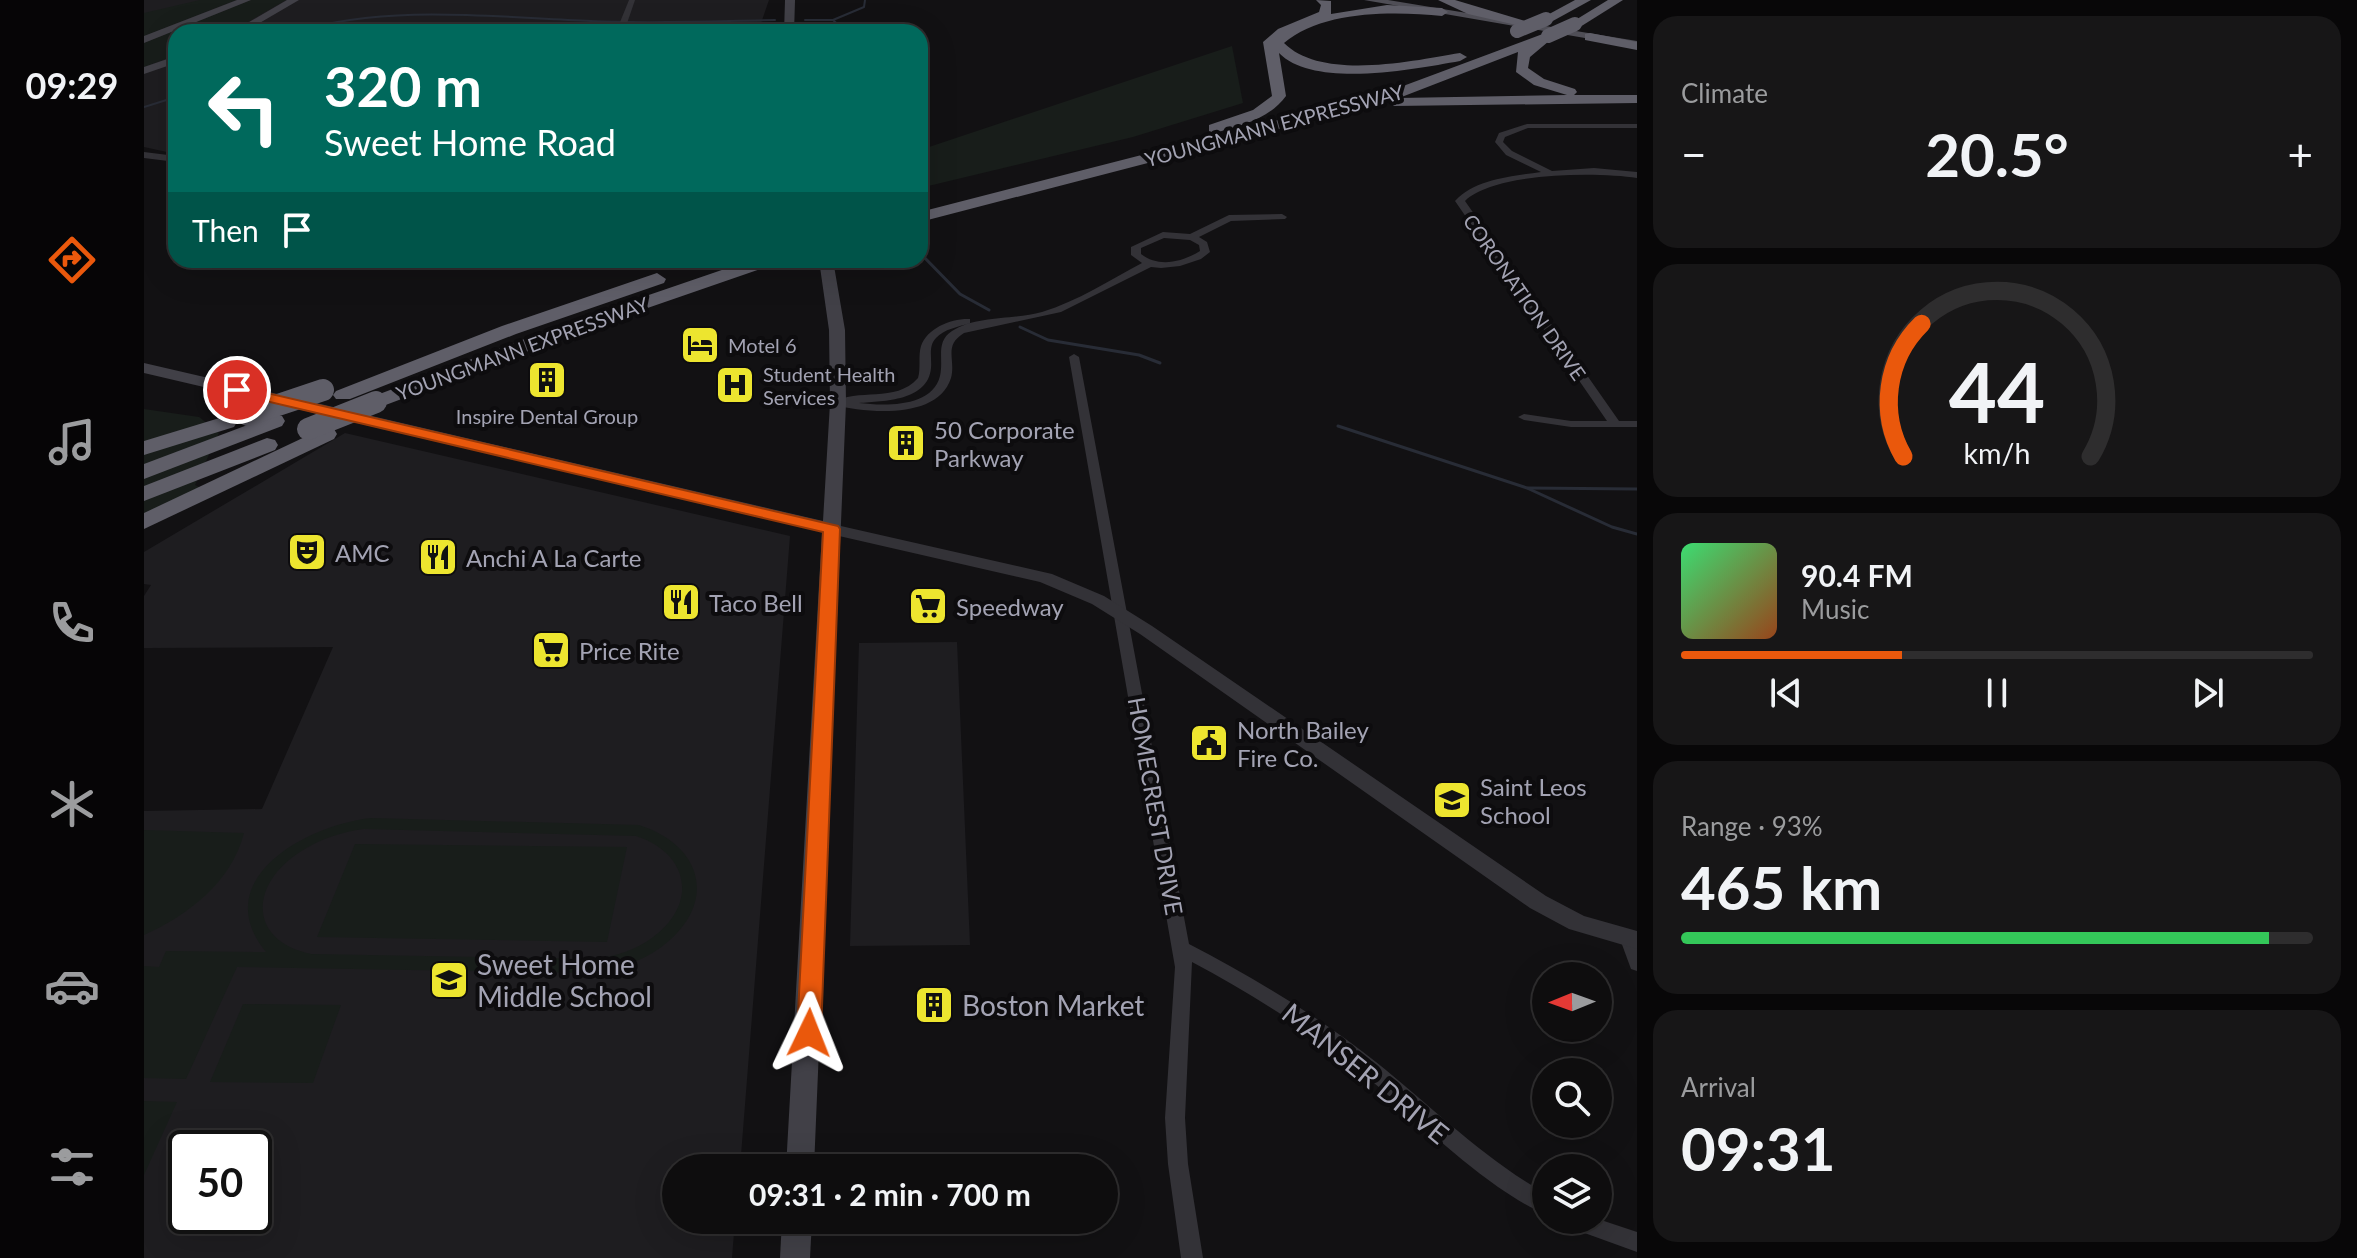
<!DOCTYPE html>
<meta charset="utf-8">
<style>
:root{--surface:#0e0d0e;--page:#171617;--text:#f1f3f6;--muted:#9b9c9e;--line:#2e2d2e;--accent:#ea580c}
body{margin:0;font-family:Lato,sans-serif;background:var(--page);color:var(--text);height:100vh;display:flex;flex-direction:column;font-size:30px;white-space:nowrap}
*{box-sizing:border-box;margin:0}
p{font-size:26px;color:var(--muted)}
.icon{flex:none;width:44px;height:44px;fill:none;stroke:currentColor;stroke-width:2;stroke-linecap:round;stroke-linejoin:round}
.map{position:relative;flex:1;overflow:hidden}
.panel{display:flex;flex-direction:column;gap:16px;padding:16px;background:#080708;width:720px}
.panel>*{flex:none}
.top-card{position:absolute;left:24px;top:24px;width:760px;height:244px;border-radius:24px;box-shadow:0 8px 32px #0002,0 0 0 2px var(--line);background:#00695c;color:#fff;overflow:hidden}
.needle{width:52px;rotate:269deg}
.buttons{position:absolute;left:1388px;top:962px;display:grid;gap:16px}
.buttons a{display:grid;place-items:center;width:80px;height:80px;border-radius:50%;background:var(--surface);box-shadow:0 8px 32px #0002,0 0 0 2px var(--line);font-size:40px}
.speed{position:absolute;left:24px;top:1130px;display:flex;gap:16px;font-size:40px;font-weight:700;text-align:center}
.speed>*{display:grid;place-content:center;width:104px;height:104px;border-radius:50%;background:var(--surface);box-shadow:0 8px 32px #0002,0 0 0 2px var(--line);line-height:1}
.speed .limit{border:4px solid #111;border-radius:12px;background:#fff;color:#111}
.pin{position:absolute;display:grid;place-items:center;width:68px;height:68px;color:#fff;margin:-34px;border:4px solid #fff;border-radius:50%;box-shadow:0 2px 8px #0007}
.me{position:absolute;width:88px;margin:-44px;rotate:2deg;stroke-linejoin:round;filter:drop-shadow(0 0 6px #0008)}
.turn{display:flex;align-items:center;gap:28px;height:168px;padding:0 24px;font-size:36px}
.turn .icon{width:104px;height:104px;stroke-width:2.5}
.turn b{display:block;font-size:56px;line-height:68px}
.then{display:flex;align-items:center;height:76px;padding:0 24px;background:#0003;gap:16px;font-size:30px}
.big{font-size:60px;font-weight:700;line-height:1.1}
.panel .tile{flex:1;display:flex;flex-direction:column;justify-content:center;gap:12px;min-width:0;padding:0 28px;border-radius:24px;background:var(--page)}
.panel .dial{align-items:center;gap:0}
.dial svg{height:208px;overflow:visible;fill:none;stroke:var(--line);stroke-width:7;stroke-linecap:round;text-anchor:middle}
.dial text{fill:var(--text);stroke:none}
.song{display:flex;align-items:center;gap:24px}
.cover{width:96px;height:96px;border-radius:12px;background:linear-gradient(135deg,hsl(140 70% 55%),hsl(20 70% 35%))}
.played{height:8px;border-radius:4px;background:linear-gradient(90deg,var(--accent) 35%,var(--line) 35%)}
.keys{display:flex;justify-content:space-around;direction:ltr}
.heat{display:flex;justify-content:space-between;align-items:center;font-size:44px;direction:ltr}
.charge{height:12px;border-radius:6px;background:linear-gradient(90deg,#34c759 93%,var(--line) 0)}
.trip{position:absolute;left:518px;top:1154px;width:456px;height:80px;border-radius:40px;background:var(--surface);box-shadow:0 8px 32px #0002,0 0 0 2px var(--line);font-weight:700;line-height:80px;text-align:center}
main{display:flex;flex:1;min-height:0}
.dock{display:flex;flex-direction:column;width:144px;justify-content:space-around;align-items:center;background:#060506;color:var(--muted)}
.dock .icon{width:56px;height:56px}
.dock .selected{color:var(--accent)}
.dock b{font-size:36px;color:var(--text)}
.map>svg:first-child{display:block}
.built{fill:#1e1d20;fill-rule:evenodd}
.green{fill:#181d1a;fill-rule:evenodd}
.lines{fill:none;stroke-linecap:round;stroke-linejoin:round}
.stream-far1{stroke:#282c36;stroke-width:2}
.stream{stroke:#282c36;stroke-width:3}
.minor{fill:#333237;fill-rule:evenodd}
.tertiary{fill:#333237;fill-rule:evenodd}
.secondary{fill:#414047;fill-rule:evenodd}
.primary{fill:#4f4e56;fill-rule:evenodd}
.motorway{fill:#5f5e68;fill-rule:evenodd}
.motorway-bridge-far1{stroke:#5f5e68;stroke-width:14}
.motorway-bridge{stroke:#5f5e68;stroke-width:22}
.route{fill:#ea580c;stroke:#983908;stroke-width:2}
.labels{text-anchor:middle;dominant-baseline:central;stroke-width:8;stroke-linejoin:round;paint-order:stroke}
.far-street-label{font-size:20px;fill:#a3a3b3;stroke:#0d0c0e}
.far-poi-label{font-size:20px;fill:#a3a3b3;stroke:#0d0c0e;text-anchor:start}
.poi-label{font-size:24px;fill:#a3a3b3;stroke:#0d0c0e;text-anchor:start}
.street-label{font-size:24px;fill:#a3a3b3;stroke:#0d0c0e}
.near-poi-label{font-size:28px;fill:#a3a3b3;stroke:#0d0c0e;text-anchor:start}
.near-street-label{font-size:28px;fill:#a3a3b3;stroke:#0d0c0e}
</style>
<main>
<nav class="dock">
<b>09:29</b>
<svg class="icon selected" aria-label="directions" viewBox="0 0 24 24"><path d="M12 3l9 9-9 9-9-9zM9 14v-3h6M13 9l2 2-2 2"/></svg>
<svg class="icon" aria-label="music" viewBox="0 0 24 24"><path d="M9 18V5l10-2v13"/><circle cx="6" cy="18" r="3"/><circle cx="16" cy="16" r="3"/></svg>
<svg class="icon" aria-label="phone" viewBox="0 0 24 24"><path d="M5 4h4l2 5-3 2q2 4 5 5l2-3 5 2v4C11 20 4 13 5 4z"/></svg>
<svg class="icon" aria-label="climate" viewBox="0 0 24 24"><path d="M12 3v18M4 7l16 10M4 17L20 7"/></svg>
<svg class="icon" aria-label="car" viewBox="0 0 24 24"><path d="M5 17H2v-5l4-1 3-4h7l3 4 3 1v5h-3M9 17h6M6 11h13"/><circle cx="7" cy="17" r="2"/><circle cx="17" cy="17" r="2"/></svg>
<svg class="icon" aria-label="filters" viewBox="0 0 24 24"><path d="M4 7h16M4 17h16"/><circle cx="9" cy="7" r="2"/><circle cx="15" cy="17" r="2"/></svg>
</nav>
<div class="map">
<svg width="1493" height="1258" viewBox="0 0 1493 1258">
<rect width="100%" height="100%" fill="#121113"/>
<!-- built -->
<g class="built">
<polygon points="0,0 625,0 614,32 32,32 32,154 0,147"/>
<path d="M201 433 646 536 596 1168H532V1220H591L588 1258H0V811L118 809 189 647 0 648V596L7 585 0 584V552ZM42 1148H110V1216H42Z"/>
<polygon points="813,642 826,945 706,946 715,643"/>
</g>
<!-- green -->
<g class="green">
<polygon points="56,0 92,0 0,36 0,13"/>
<polygon points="107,0 142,0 86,32 32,32 32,55 0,67 0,43"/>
<polygon points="1088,46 1099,103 989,137 776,188 776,150"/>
<polygon points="0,409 55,417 75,433 51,485 64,491 0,522"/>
<path d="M227 818 495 825C561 846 574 906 516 948 495 963 471 969 446 973L93 967 42 1079 0 1078V966L15 967 22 951 122 952C63 880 162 825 227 818ZM220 829 492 836C545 853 555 904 508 938 491 950 472 956 451 959L167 954C103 940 106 884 156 852 176 839 197 832 220 829Z"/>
<path d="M0 830 100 833C87 883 44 915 0 935Z"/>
<polygon points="211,844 483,847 463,942 173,937"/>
<polygon points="99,1004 197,1005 169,1083 66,1082"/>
<polygon points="0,1101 33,1102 0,1175"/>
</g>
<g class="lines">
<!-- stream-far1 -->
<g class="stream-far1">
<polyline points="661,20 689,20 702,32"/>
<polyline points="689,20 720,7 721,0"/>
<path d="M149 32C247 4 346 17 447 21 508 24 570 21 631 20"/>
<polyline points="0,107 32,97"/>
</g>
<!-- stream -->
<g class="stream">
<polyline points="776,253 816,294 845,310"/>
<polyline points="876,327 904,340 995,355 1016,363"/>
<polyline points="1194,426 1383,488 1468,527 1493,534"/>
<polyline points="1384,488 1493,489"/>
</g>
<!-- minor -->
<g class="minor">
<polygon points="485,0 491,0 480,32 472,32"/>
<path d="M1383 124H1493V128H1384L1361 137 1359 142 1368 151 1408 171 1450 168 1493 172V178C1453 172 1351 172 1321 201L1475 421H1493V427H1427L1380 420 1374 417 1380 414 1427 421H1463L1311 201C1331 179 1369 176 1397 172L1362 155 1351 142 1355 133Z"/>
<polygon points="0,152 32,156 32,162 0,158"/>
<path d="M1138 214 1143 217 1141 219 1087 221 1055 237 1063 242 1066 252 1057 259 1036 266 1017 268 1007 267 917 312 820 333C799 346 812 359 807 378 794 420 723 413 690 405L688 403C714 387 751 404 774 378 777 368 774 356 777 346 783 328 808 318 826 319V323C814 327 800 329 792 338 784 346 788 358 787 368 784 401 740 401 715 403 740 406 788 408 796 376 800 359 791 342 808 331 834 315 870 320 898 312 934 301 966 280 998 263L987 255V247L1019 232 1046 234 1085 215ZM1020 238 1046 240 1055 245 1056 251C1038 262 1015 268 997 254V248Z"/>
<path d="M930 354 935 357 1045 944C1110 978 1174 1016 1232 1062 1288 1107 1339 1158 1402 1194V1214C1385 1208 1369 1197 1354 1187 1305 1153 1264 1110 1218 1073 1165 1030 1108 994 1048 962L1041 1118 1044 1164 1059 1258H1037L1024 1164 1021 1118 1031 967 925 357Z"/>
<polygon points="1485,932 1491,934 1493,938 1493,971 1487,969 1476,939 1479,934"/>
<polygon points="1454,1219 1493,1232 1493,1252 1424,1227 1421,1220"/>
</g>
<!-- tertiary -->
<polygon class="tertiary" points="688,524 908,574 960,596 1008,626 1402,896 1440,916 1493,931 1493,949 1425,929 1386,908 996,634 948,604 896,582 682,533 680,529"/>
<!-- secondary -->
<g class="secondary">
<polygon points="93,0 107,0 0,43 0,36"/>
<polygon points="143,0 155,0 100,32 88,32"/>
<polygon points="641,0 651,0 650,32 640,32"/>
<polygon points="32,56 32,63 0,74 0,67"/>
<polygon points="675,260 689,260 701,330 702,403 670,1168 642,1168 678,532 0,373 0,363 679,521 686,403 685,330"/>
<polygon points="638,1220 668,1220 666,1258 636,1258"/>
</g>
<!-- primary -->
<polygon class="primary" points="1220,0 1244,0 1493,41 1493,47"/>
<!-- motorway -->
<g class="motorway">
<path d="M1172 0 1187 1V14L1243 5 1298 8 1304 12 1298 16C1251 11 1178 10 1140 43 1178 81 1268 61 1316 53L1323 57 1316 61C1271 69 1170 89 1135 53L1142 96C1125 119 1097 126 1070 133L1065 131V125L1109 110 1128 96 1119 42 1134 29 1175 12 1177 5Z"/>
<polygon points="1294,0 1311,0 1391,24 1385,28 1324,14"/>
<polygon points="1431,0 1447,0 1407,22 1396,19"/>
<polygon points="1464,0 1479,0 1436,27 1425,24"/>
<path d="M1404 32 1411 36 1386 57 1384 68 1400 79 1431 89 1433 92 1430 95H1493V103L1250 106 1243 101 776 222V212L1243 92ZM1374 52 1372 72 1390 85 1423 95 1255 98Z"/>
<polygon points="1446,33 1493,42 1493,50 1441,40 1441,34"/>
<polygon points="607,260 634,260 631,264 437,331 239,406 225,406 221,402 225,398 423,323"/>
<polygon points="513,273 522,279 520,283 372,334 206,399 192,399 189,395 192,391 358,326"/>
<polygon points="130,415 138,416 141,421 138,426 0,479 0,464"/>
<polygon points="82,416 90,417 93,422 90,427 0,455 0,441"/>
<polygon points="182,427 190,429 193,434 190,439 0,529 0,513"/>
<polygon points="123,438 131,440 134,445 131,450 0,501 0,486"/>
</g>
<!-- motorway-bridge-far1 -->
<g class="motorway-bridge-far1">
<polyline points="1373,31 1402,19"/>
<polyline points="1404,36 1431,24"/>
</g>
<!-- motorway-bridge -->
<g class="motorway-bridge">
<polyline points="104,415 179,390"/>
<polyline points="164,429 232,402"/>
</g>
</g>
<!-- route -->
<polygon class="route" points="93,386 694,526 696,529 677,1033 674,1040 665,1043 656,1040 653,1033 679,532 88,393 86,390"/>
<!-- icons -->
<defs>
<g id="hotel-square" transform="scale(2)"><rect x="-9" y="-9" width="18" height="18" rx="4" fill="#ede52f" stroke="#0d0c0e"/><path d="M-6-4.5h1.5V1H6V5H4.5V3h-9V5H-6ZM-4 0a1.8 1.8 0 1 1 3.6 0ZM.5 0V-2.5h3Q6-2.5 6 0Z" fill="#111"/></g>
<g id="building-square" transform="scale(2)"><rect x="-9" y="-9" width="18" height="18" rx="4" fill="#ede52f" stroke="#0d0c0e"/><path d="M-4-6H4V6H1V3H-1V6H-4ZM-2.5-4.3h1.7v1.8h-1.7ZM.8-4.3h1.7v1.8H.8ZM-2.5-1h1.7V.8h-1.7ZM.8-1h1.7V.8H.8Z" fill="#111"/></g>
<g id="hospital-square" transform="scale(2)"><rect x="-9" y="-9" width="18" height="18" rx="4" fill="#ede52f" stroke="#0d0c0e"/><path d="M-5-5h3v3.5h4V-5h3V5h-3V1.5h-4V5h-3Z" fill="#111"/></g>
<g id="theatre-square" transform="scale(2)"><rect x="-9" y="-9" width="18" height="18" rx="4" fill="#ede52f" stroke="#0d0c0e"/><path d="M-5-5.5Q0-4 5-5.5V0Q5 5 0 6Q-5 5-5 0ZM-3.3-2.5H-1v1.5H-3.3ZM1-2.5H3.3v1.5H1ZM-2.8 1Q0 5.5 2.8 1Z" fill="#111"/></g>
<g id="restaurant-square" transform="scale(2)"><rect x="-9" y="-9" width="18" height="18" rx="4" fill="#ede52f" stroke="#0d0c0e"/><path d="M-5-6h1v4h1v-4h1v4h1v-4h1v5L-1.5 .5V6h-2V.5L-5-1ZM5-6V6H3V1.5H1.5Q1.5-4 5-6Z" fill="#111"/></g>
<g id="supermarket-square" transform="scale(2)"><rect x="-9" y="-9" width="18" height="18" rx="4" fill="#ede52f" stroke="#0d0c0e"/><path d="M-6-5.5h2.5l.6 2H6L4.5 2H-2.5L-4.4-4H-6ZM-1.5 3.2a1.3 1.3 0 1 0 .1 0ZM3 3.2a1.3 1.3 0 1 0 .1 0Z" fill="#111"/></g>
<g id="civic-square" transform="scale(2)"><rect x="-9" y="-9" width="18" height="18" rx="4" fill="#ede52f" stroke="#0d0c0e"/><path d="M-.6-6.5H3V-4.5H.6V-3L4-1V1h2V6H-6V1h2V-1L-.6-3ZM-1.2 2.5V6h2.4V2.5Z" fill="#111"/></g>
<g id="school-square" transform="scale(2)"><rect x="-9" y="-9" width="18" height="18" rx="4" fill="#ede52f" stroke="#0d0c0e"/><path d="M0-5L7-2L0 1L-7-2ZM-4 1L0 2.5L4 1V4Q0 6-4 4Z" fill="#111"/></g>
</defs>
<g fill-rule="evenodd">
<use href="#hotel-square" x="556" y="345"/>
<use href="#building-square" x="403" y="380"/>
<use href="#hospital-square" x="591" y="385"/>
<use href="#building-square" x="762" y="443"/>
<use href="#theatre-square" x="163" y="552"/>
<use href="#restaurant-square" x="294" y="557"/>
<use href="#restaurant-square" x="537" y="602"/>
<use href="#supermarket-square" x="784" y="606"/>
<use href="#supermarket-square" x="407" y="650"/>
<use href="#civic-square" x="1065" y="743"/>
<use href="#school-square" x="1308" y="800"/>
<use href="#school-square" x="305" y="980"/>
<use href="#building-square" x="790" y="1005"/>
</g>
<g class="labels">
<!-- far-street labels -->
<g class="far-street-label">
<text transform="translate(1130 125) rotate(-15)">YOUNGMANN EXPRESSWAY</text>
<text transform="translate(1381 297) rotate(55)">CORONATION DRIVE</text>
<text transform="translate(378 348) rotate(-20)">YOUNGMANN EXPRESSWAY</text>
</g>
<!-- far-poi labels -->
<g class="far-poi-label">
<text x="584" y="345">Motel 6</text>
<text x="619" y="374">Student Health<tspan x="619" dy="23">Services</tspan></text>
<text x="403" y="416" text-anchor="middle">Inspire Dental Group</text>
</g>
<!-- poi labels -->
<g class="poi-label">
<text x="790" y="429">50 Corporate<tspan x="790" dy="28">Parkway</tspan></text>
<text x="191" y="552">AMC</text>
<text x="322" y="557">Anchi A La Carte</text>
<text x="565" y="602">Taco Bell</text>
<text x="812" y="606">Speedway</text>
<text x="435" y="650">Price Rite</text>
<text x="1093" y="729">North Bailey<tspan x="1093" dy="28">Fire Co.</tspan></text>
<text x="1336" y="786">Saint Leos<tspan x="1336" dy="28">School</tspan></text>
</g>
<!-- street labels -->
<g class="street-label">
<text transform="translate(1012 806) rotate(80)">HOMECREST DRIVE</text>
</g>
<!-- near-poi labels -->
<g class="near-poi-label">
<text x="333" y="964">Sweet Home<tspan x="333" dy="32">Middle School</tspan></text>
<text x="818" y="1005">Boston Market</text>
</g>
<!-- near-street labels -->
<g class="near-street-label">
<text transform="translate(1222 1073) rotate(39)">MANSER DRIVE</text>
</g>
</g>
</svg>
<div class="buttons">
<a><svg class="needle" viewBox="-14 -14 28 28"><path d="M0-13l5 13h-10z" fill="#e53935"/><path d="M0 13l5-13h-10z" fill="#9b9c9e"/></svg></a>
<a><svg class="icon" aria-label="search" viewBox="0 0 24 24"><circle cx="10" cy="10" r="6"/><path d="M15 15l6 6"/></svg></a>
<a><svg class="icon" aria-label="layers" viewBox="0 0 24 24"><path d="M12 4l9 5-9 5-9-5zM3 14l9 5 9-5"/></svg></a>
</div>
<div class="speed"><div class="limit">50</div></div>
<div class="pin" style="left:93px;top:390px;background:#d93025"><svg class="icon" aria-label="arrive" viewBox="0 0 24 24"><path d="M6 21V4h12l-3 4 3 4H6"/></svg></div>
<svg class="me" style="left:665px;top:1033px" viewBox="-20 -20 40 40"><path d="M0-17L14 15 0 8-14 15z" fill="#ea580c" stroke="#fff" stroke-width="4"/></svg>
<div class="trip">09:31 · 2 min · 700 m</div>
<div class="top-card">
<div class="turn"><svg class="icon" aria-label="left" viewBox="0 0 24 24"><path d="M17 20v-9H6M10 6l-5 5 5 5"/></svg><div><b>320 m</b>Sweet Home Road</div></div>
<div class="then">Then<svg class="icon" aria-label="arrive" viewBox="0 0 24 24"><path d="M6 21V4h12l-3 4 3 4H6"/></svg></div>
</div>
</div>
<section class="panel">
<div class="tile"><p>Climate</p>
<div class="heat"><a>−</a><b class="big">20.5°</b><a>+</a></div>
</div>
<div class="tile dial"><svg viewBox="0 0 100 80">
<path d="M14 69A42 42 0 1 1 86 69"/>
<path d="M14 69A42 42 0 0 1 21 18" stroke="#ea580c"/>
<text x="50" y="56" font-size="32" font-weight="700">44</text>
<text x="50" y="72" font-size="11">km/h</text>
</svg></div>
<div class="tile">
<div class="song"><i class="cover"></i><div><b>90.4 FM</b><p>Music</p></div></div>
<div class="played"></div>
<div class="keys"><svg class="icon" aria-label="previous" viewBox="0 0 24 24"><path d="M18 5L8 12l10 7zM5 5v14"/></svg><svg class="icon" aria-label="pause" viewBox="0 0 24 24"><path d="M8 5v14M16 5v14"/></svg><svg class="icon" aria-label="next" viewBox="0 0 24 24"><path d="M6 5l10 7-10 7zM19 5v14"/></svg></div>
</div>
<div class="tile"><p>Range · 93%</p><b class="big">465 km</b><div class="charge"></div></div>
<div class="tile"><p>Arrival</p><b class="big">09:31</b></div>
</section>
</main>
